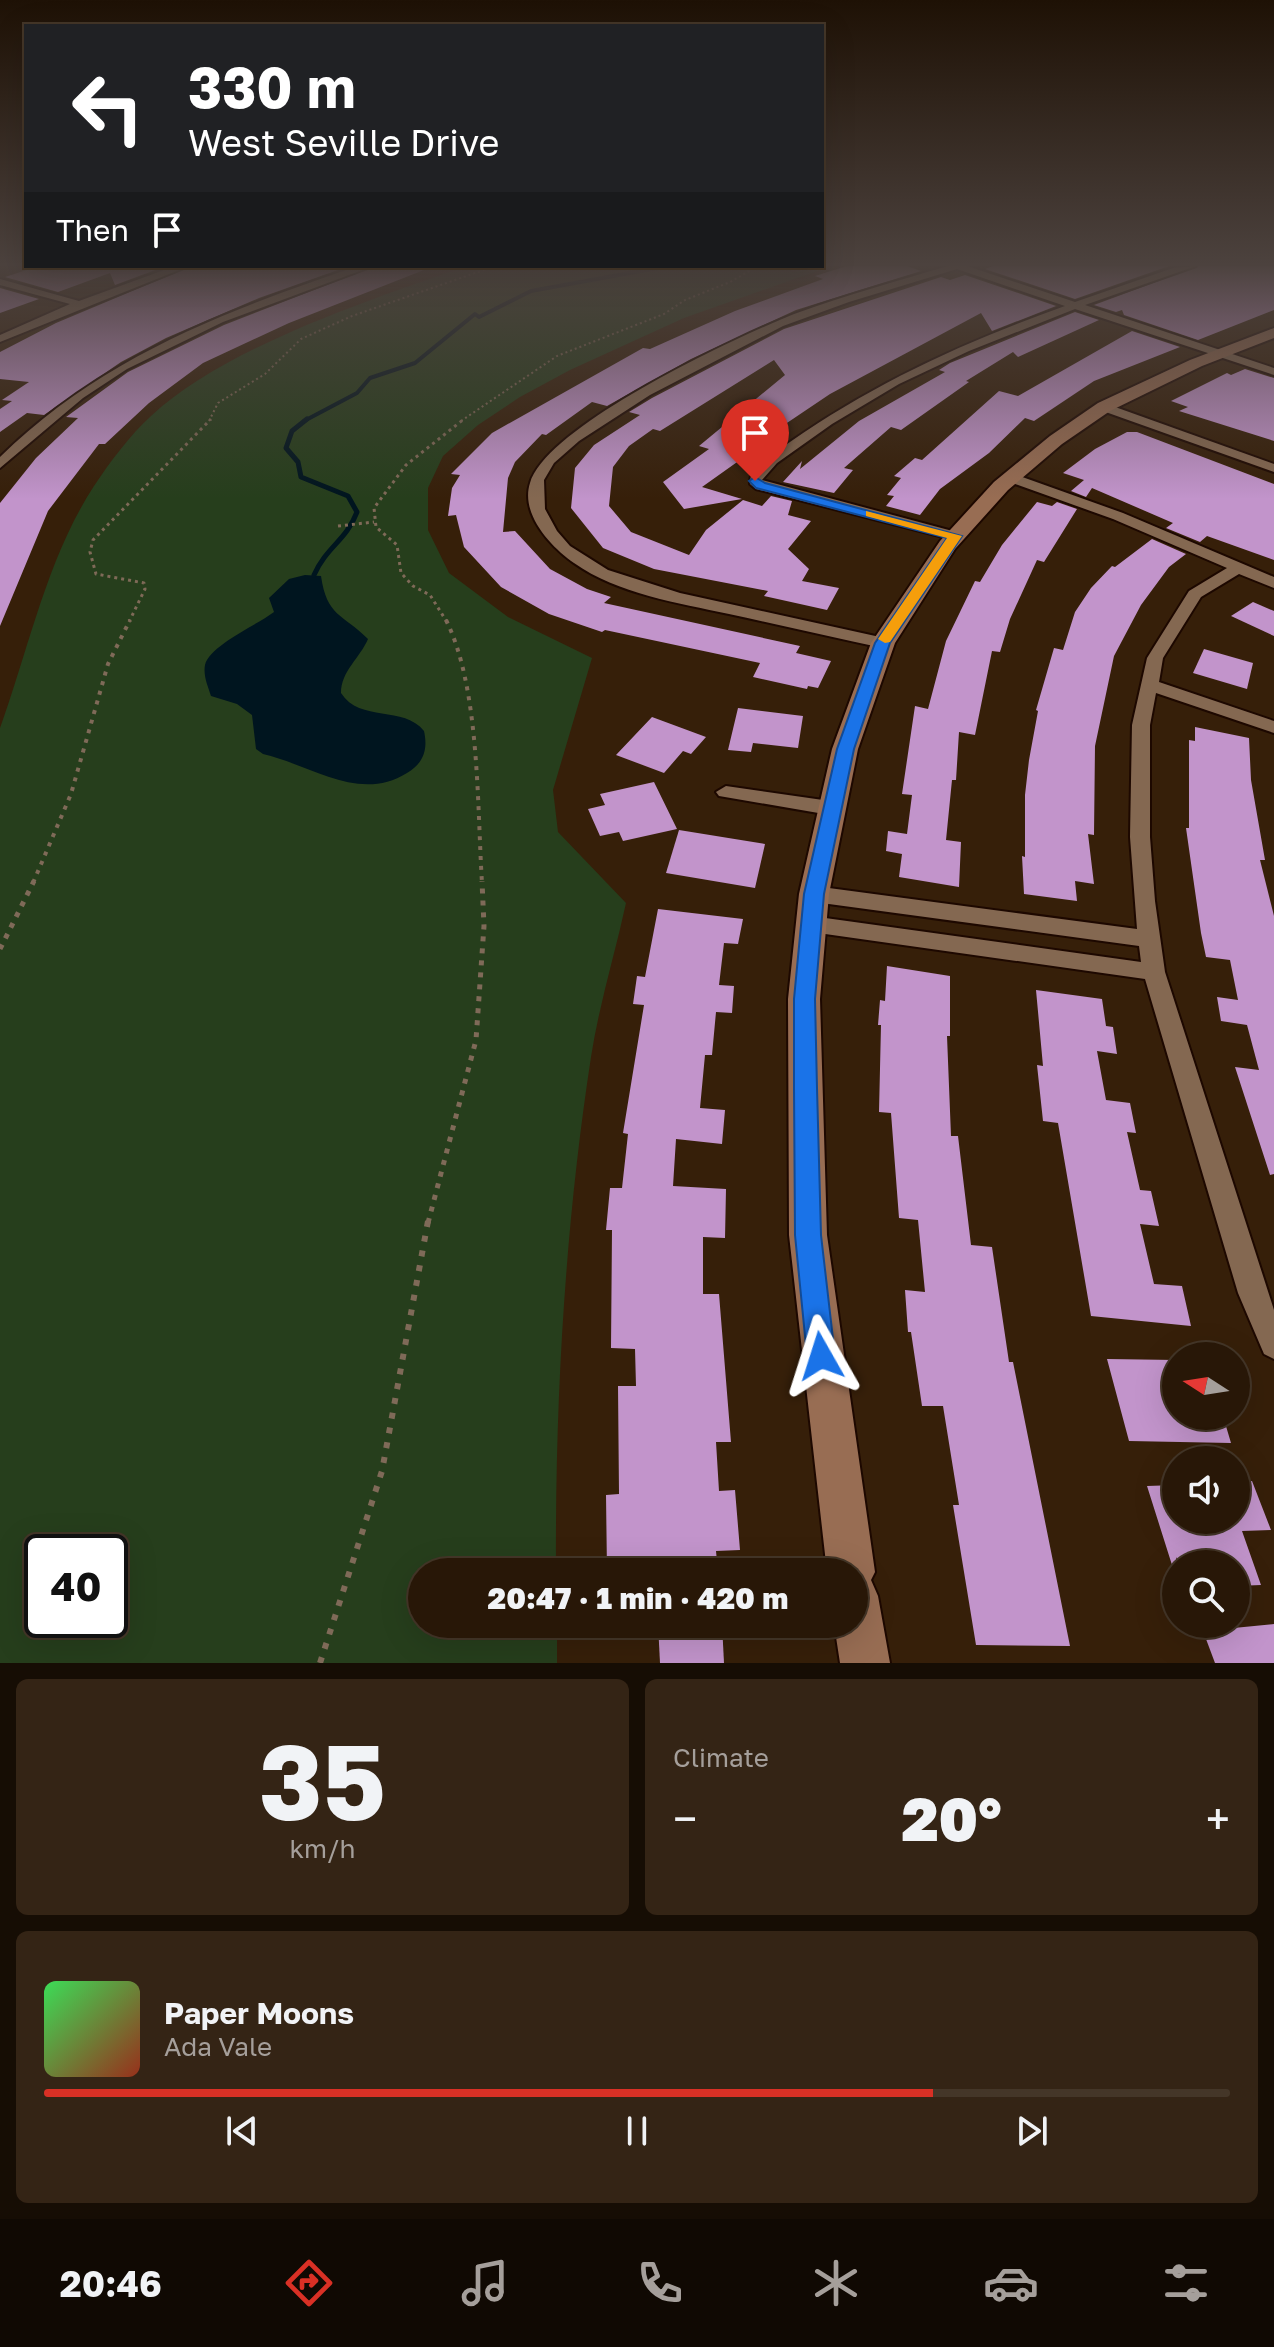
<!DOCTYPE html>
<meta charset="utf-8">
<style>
:root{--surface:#281707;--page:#342415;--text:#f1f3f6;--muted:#a59f9b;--line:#443628;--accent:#d93025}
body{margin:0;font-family:"Golos Text",sans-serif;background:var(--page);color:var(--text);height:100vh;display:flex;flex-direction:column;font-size:30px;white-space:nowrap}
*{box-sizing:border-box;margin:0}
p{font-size:26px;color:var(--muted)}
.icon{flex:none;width:44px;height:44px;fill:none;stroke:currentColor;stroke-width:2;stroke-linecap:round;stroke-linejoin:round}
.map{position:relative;height:1663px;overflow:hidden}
.sheet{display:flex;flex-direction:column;gap:16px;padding:16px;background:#160d04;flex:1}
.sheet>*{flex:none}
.top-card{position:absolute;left:24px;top:24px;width:800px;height:244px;border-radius:0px;box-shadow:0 8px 32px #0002,0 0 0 2px var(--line);background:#202124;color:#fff;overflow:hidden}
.needle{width:52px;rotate:282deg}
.fabs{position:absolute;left:1162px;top:1342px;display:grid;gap:16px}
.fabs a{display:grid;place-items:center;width:88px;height:88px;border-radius:50%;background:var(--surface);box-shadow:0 8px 32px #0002,0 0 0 2px var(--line);font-size:40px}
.speed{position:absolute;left:24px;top:1534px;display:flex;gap:16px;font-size:40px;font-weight:700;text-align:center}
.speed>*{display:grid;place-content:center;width:104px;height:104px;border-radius:50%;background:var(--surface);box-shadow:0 8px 32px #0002,0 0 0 2px var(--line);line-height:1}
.speed .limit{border:4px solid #111;border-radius:12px;background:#fff;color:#111}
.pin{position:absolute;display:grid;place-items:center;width:68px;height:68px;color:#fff;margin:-82px -34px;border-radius:50% 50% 50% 0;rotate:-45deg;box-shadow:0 0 8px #0007}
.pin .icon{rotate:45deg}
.me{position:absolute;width:88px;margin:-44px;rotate:354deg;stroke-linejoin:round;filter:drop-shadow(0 0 6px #0008)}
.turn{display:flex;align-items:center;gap:28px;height:168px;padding:0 32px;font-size:36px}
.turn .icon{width:104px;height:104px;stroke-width:2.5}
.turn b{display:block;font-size:56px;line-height:68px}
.then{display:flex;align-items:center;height:76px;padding:0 32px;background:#0003;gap:16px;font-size:30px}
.big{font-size:60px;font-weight:800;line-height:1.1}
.sheet .widget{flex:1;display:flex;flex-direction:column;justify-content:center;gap:12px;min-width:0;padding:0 28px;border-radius:12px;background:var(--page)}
.sheet .dial{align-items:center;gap:0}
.dial b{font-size:104px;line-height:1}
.song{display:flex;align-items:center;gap:24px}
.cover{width:96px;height:96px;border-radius:12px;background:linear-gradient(135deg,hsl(130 70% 55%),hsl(10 70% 35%))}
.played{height:8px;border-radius:4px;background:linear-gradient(90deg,var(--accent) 75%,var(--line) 75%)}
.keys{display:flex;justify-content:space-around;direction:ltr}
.heat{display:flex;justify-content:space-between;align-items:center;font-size:44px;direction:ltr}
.sheet .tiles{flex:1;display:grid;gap:16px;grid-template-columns:1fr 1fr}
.widget:last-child{grid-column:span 2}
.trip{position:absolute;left:408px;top:1558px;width:460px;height:80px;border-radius:40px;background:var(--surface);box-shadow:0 8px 32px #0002,0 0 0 2px var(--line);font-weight:800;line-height:80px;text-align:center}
.menu{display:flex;height:128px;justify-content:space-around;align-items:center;background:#100903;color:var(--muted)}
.menu .icon{width:56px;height:56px}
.menu .selected{color:var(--accent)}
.menu b{font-size:36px;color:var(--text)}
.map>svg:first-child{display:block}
.green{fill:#263e1c;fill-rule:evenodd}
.water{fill:#00151f}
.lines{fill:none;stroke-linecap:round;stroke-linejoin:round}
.stream-far1{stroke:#00151f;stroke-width:4}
.stream{stroke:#00151f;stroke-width:5}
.building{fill:#c294cb}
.street-casing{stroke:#1d0800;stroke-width:4}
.secondary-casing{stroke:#1d0800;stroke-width:4}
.path-far4{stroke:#7f6a58;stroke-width:2;stroke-dasharray:2 3;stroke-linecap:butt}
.path-far3{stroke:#7f6a58;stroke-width:3;stroke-dasharray:3 4;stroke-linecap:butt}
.path-far2{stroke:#7f6a58;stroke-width:4;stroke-dasharray:4 6;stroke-linecap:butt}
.path-far1{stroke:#7f6a58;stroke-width:5;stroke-dasharray:5 7;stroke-linecap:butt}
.path{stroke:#7f6a58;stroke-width:6;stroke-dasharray:6 9;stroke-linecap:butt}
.street{fill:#846851;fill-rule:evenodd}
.secondary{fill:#986d53;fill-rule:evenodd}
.route{fill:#1a73e8;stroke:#114b97;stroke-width:2}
.slow{fill:#f59e0b}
</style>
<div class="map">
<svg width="1274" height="1663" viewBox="0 0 1274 1663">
<rect width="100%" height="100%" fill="#361f09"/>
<!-- green -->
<path class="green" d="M467 266H831L684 318 570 370 520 397 478 425 443 456 428 488V530L449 573 508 617 592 658 553 790 558 832 626 903C615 954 599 1005 591 1057 565 1227 555 1400 556 1572H422V1624H557V1663H0V728C29 648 47 558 94 486 110 462 130 435 151 416 225 347 372 299 467 266ZM42 1552H110V1620H42Z"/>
<!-- water -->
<path class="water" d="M305 575 321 576C327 617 342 613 368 639 360 658 341 671 341 693 360 723 404 705 424 731 428 749 424 763 407 773 359 803 311 765 263 754L256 749 252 715 237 704 211 696C208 686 203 676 205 665 210 645 257 625 274 612L269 598 289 579Z"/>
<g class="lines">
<!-- stream-far1 -->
<polyline class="stream-far1" points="304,421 357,393 370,378 415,363 475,314 479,317 531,291 668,266"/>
<!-- stream -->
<path class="stream" d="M307 419 292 431 286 448 298 462 301 477 348 496 357 512C346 541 327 546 314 575"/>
</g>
<!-- building -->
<g class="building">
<polygon points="39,266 166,266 115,285 110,273 58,292 5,277"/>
<polygon points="192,266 349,266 259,298 166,338 121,362 44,415 27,413 0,432 0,409 12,401 2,400 29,382 0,379 0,352 56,323"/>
<polygon points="376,266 429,268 289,323 203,363 149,403 105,444 99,444 48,511 0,626 0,503 36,458 78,418 66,417 128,372 224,325"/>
<polygon points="847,266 907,266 921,271 796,310 691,359 607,406 592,402 546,435 542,434 515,462 508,478 503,532 515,531 550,569 587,589 611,597 604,603 800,646 796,653 831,661 818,688 808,686 807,689 753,677 760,663 605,630 602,632 549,614 501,587 464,547 456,515 448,516 452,488 460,475 451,474 492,433 643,348 650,349 735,311 823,279 815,276"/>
<polygon points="993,266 1169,266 1075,299 985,269"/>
<polygon points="1199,266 1274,266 1274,310 1198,340 1124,315 1122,310 1116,312 1094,305"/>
<polygon points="965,275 1056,306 992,331 981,313 830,394 735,458 740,460 702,487 742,499 684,509 663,482 709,449 699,446 785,375 774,360 660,431 653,429 629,446 613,467 609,506 631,532 689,555 706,530 743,500 762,506 771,496 792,501 788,515 811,521 788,549 809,569 802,581 839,588 827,610 764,596 768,591 654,569 603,548 571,508 575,468 594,445 640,415 629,412 652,398 784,329 941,277 950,280"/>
<polygon points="0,288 39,299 0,313"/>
<polygon points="1075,312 1099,320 1018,357 1013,352 966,381 969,382 901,430 891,427 844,468 853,470 834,493 783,482 802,461 800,469 859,421 945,372 939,370 950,363"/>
<polygon points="1132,331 1180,347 1094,381 1034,421 1025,418 989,453 940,489 920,515 886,506 894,496 887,495 901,478 894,476 915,458 922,460 999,391 1018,396"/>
<polygon points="1245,369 1274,378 1274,441 1179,411 1188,407 1171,401 1227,373 1231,375"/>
<polygon points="1127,432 1137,432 1274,484 1274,560 1207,536 1200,542 1166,528 1173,523 1092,488 1086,497 1071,491 1084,480 1063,473 1095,449"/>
<polygon points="1037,502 1052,506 1057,502 1077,509 1044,562 1037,560 1010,619 1000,652 992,651 975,735 959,732 956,780 952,780 946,840 961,842 959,887 899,877 902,854 886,851 888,831 907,834 912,795 902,794 915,706 928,709 946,641 975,581 980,582 1002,545"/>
<polygon points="1152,539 1186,554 1169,567 1141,605 1114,656 1095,746 1094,835 1088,834 1094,884 1075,881 1077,901 1024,894 1022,856 1025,857 1025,795 1029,760 1038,711 1036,710 1054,648 1063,650 1075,612 1091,588 1112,566 1115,567"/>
<polygon points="1253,602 1274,611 1274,636 1231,616"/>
<polygon points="1204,649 1253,663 1247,689 1193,673"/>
<polygon points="738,708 803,716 798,748 753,743 751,752 728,750"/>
<polygon points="652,717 706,737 691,754 683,751 664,773 616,755"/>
<polygon points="1195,727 1249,738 1251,780 1265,860 1260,860 1274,916 1274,1174 1270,1175 1235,1067 1259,1070 1247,1025 1221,1021 1217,997 1238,1000 1230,960 1206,957 1201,933 1186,828 1189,828 1189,740 1195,741"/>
<polygon points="654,782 677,829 623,841 619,832 600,836 588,809 605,805 600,794"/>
<polygon points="679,830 765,844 755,888 666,873"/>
<polygon points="658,909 743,919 738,944 724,943 719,985 734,986 732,1013 716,1012 712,1055 705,1055 700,1108 725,1110 722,1144 676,1139 673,1186 726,1189 725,1238 703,1237 703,1294 719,1294 731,1442 716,1442 719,1491 735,1490 740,1550 716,1551 718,1572 607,1572 606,1495 619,1494 618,1386 636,1386 635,1349 611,1348 612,1230 606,1230 610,1188 622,1188 628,1134 623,1133 644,1005 633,1004 637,976 645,977"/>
<polygon points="887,966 950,976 950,1036 947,1036 951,1136 958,1136 971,1245 992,1247 1009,1362 1013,1362 1070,1646 976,1645 953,1505 959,1505 943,1406 922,1406 911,1332 908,1332 905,1290 925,1292 918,1220 899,1218 891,1113 879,1112 881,1025 878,1025 880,1000 885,1001"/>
<polygon points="1036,990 1102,999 1106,1026 1113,1027 1117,1054 1097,1051 1106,1100 1130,1103 1136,1133 1127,1132 1140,1190 1151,1191 1159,1226 1140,1224 1154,1284 1182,1286 1191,1326 1091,1316 1058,1123 1043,1121 1037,1065 1043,1066"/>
<polygon points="1107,1359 1176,1360 1176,1416 1223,1416 1231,1443 1129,1441"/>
<polygon points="1252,1481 1271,1530 1242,1531 1261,1585 1236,1586 1236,1564 1179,1564 1176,1557 1176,1564 1172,1565 1147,1486 1176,1485 1176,1520 1236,1520 1236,1482"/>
<polygon points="658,1624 722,1624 724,1663 660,1663"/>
<polygon points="1274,1624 1274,1663 1215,1663 1203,1631"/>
</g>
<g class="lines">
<!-- street casing -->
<g class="street-casing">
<g id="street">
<polygon points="175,266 189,266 0,342 0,335 70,304 0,285 0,279 79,301"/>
<path d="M358 266H373L223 322 127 369 83 398 0 468V457C102 357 225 311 358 266Z"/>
<path d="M948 266H967L1075 302 1173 268 1196 266 1085 305 1274 368V375L1075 309 969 351 899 384 832 424 777 463 762 480 960 533V539L955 540 756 489 750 484C748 466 777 451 790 442 876 382 967 341 1065 306L957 269 849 302 783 326 650 395 579 441 554 463 544 480 545 509 557 531 570 546 608 570 680 593 889 639 891 643 883 648C832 637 780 625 729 614 678 603 618 594 574 563 551 547 520 514 530 483 547 425 740 335 797 313 846 295 897 281 948 266Z"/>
<polygon points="1104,403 1274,464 1274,472 1100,410 1098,407"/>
<polygon points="1004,474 1014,474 1123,513 1274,577 1274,588 1239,574 1201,597 1163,658 1159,682 1274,721 1274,733 1156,693 1150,725 1150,837 1155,901 1165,972 1274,1310 1274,1359 1264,1354 1238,1293 1145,979 811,932 803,930 800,924 803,918 811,916 1141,962 1139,946 814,902 807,899 803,894 807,889 814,886 1137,929 1130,837 1132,725 1147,658 1189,591 1227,568 1113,519 1004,480"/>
<polygon points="726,786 830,801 840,808 830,815 719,796 716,792"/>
</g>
</g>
<!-- secondary casing -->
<g class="secondary-casing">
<polygon id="secondary" points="1274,328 1274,338 1202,366 1110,411 1062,444 1008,490 955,549 895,643 858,749 829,894 820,999 827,1235 875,1572 871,1580 878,1596 890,1663 840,1663 834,1624 854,1624 854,1572 827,1572 789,1235 788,999 799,894 832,749 871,643 940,541 994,482 1050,436 1098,403 1190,360"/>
</g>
<!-- path-far4 -->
<g class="path-far4">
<polyline points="209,421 218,403 265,374 301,339 352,316 495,266"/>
<polyline points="461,421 557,356 664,314 685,300 730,282 758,266"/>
</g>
<!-- path-far3 -->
<g class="path-far3">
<polyline points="338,526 374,522"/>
<polyline points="129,622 145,589 144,583 96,574 90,552 93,540 211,419"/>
<polyline points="447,622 430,595 413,586 401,573 397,545 376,527 374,508 406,465 464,419"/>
</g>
<!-- path-far2 -->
<g class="path-far2">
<path d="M446 620C480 688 477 806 482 883"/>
<polyline points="33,883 71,794 108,664 130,620"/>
</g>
<!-- path-far1 -->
<g class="path-far1">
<polyline points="0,949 34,881"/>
<polyline points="428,1223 476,1040 484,926 482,881"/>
</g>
<!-- path -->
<polyline class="path" points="320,1663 382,1471 428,1221"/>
<!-- street -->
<use href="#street" class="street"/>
<!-- secondary -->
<use href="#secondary" class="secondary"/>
</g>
<!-- sky -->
<linearGradient id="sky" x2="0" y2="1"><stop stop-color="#1e1105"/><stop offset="0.53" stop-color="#4c423e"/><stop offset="1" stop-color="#4c423e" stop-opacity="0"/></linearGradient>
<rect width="1274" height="499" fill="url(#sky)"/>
<!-- route -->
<polygon class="route" points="755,477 765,483 962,536 890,643 854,749 824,894 815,999 817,1088 821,1235 835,1356 831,1366 821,1370 811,1366 807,1356 795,1235 794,1088 794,999 804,894 837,749 875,643 947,538 756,488 749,481"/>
<!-- slow -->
<polygon class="slow" points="866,511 962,536 890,642 885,643 878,639 947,538 866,516"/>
</svg>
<div class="fabs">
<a><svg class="needle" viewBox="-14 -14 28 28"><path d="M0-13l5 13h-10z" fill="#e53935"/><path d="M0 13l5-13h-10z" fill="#a59f9b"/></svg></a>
<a><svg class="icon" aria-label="sound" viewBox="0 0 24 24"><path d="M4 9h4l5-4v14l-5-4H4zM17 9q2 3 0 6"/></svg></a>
<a><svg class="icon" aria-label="search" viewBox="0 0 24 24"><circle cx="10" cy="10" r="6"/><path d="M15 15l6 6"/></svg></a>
</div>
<div class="speed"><div class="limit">40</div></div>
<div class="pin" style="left:755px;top:481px;background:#d93025"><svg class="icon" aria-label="arrive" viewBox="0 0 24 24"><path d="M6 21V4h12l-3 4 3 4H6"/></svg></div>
<svg class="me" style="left:821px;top:1356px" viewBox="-20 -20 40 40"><path d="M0-17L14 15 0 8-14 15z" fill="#1a73e8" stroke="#fff" stroke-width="4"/></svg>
<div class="trip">20:47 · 1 min · 420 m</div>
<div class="top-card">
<div class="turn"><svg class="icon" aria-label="left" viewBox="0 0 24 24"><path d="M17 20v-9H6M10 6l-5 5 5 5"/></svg><div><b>330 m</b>West Seville Drive</div></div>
<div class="then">Then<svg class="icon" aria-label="arrive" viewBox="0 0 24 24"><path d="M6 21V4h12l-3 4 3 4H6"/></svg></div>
</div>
</div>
<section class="sheet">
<div class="tiles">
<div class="widget dial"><b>35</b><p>km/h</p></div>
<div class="widget"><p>Climate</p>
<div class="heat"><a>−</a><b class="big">20°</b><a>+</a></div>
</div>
<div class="widget">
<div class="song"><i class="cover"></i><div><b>Paper Moons</b><p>Ada Vale</p></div></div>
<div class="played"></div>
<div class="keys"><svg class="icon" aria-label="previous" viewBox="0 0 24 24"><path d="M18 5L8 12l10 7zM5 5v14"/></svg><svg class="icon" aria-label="pause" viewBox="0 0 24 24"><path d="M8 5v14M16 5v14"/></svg><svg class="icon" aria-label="next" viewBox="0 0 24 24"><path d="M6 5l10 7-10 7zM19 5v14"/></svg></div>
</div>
</div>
</section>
<nav class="menu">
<b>20:46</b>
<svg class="icon selected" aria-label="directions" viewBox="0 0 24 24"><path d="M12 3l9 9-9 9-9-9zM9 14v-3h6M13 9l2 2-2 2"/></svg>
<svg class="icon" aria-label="music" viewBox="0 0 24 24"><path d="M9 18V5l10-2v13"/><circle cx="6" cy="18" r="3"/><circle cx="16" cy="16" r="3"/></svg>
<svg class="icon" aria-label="phone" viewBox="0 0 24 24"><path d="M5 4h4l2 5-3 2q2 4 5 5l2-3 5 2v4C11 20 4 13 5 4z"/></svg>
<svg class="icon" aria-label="climate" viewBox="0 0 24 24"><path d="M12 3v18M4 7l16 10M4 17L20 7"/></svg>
<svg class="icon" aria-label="car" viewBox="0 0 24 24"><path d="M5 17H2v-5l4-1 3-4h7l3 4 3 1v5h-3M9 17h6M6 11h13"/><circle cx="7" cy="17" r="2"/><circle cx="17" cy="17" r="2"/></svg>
<svg class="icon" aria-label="filters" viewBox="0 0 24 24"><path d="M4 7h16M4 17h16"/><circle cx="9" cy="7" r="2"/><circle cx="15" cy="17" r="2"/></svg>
</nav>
